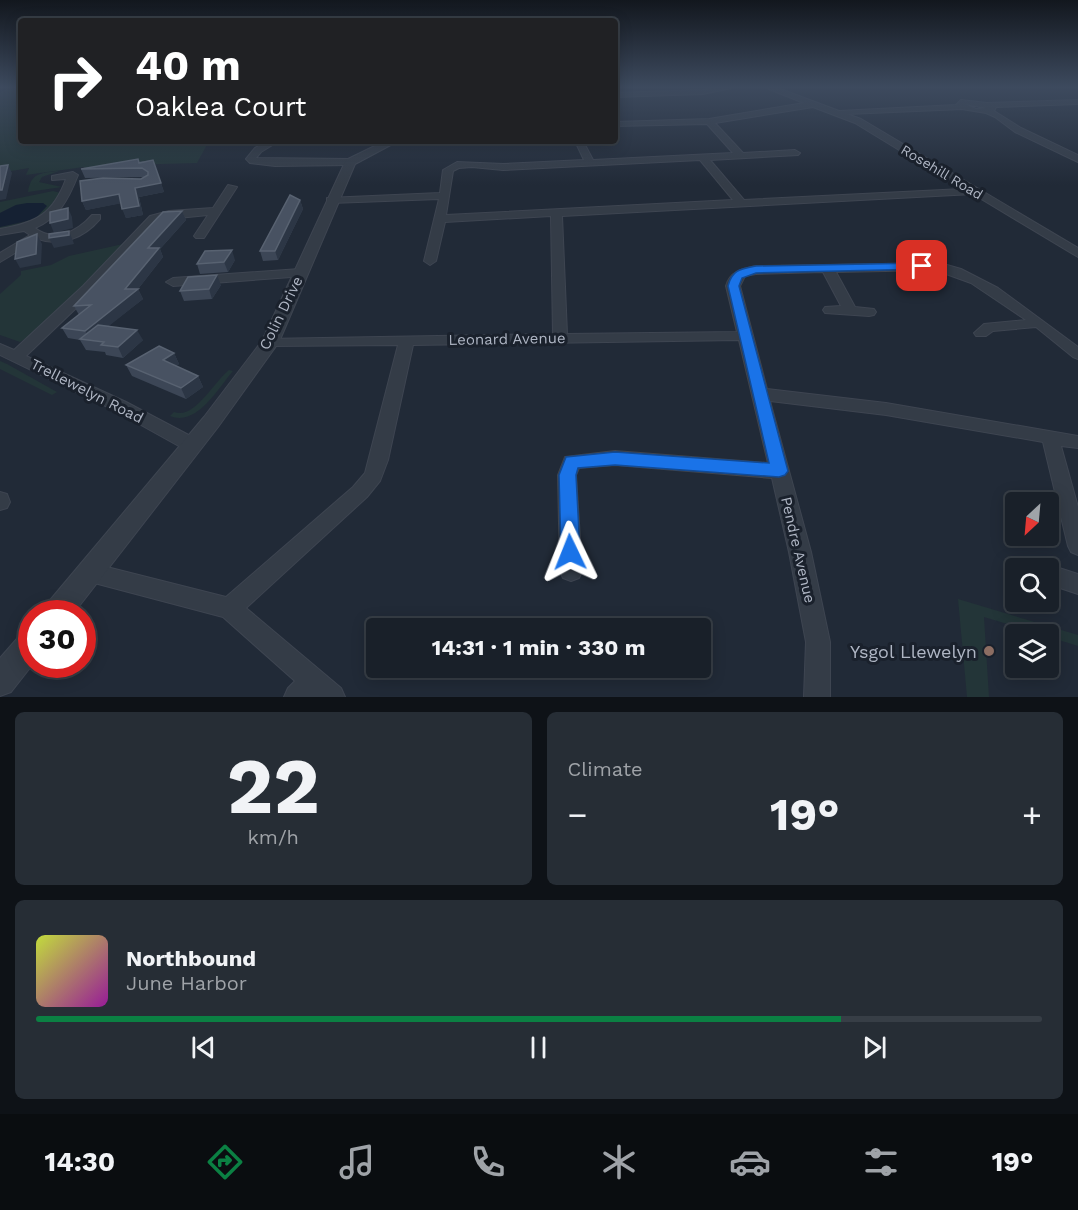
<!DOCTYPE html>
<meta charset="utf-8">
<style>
:root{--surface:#192029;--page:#262d35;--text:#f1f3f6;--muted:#9fa3a8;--line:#373e46;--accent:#0b8043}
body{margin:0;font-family:"Work Sans",sans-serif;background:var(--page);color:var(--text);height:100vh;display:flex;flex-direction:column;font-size:22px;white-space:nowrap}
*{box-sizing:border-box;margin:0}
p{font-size:20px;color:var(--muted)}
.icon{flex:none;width:33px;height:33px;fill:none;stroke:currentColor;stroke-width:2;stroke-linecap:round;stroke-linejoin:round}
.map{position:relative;height:697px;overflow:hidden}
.side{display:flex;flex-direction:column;gap:15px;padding:15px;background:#0e1217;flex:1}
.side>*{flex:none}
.banner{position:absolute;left:18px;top:18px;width:600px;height:126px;border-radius:6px;box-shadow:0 3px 15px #0003,0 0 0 2px var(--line);background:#202124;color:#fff;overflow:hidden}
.needle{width:39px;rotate:206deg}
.tools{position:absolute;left:1005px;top:492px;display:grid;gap:12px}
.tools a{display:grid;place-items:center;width:54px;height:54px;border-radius:6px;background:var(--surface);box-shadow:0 3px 15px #0003,0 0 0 2px var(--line);font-size:30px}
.speed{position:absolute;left:18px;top:600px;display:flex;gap:12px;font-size:30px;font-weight:700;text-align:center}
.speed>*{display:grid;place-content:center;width:78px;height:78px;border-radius:50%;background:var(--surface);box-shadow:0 3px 15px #0003,0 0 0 2px var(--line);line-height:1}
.speed .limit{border:9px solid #d22;background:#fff;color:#111}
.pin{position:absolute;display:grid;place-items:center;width:51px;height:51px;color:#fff;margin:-26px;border-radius:12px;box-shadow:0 3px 9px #0006}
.me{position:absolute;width:66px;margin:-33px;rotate:358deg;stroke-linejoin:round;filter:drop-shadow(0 0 4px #0008)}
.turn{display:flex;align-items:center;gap:21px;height:126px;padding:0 18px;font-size:27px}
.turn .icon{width:78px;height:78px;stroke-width:2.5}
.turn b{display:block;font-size:42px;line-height:51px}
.big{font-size:45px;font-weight:700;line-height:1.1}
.side .tile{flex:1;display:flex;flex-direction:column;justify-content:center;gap:9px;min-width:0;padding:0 21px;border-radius:9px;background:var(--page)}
.side .dial{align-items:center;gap:0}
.dial b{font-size:78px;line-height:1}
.song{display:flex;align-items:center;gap:18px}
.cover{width:72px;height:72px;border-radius:9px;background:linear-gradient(135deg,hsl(70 70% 55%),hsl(300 70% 35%))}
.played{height:6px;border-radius:3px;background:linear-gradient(90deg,var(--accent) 80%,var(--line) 80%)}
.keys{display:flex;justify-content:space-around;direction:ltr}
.heat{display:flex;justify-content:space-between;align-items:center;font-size:33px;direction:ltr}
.side .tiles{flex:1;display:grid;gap:15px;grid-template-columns:1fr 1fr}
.tile:last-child{grid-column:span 2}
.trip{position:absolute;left:366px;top:618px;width:345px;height:60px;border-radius:6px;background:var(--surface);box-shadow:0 3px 15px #0003,0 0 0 2px var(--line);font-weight:700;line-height:60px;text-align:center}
.dock{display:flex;height:96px;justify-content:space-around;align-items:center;background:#0a0d10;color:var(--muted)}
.dock .icon{width:42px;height:42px}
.dock .current{color:var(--accent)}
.dock b{font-size:27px;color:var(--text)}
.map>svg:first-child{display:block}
.green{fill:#233538}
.water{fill:#152133}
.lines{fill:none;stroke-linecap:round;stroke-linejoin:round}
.stream{stroke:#152133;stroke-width:2}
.minor-casing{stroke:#3e4551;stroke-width:2}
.tertiary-casing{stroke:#3e4551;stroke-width:2}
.minor{fill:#343c47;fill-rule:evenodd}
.tertiary{fill:#343c47;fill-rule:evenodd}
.wall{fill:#3c4656}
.shaded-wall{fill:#2c3645}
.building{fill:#485262;stroke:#586271;stroke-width:1.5}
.route{fill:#1a73e8;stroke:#114b97;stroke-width:1.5}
.education-dot{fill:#8d6e63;stroke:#1a212c;stroke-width:2}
.labels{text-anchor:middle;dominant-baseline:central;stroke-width:6;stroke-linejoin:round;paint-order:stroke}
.far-street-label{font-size:14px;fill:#afb6c4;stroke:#1a212c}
.street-label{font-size:15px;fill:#afb6c4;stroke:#1a212c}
.near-poi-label{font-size:18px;fill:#afb6c4;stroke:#1a212c;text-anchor:end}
</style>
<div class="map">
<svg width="1078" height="697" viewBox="0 0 1078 697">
<rect width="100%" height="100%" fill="#212a37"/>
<!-- green -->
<g class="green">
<polygon points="5,87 21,87 21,141 209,141 197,163 126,165 84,171 84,167 26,175 29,168 0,173 0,90"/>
<path d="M59 171 42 177 39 182 62 187 28 192C31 172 42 173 59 171Z"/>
<polygon points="53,191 61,193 46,215 40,219 0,230 0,227 25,222 44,203 16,205 0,213 0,202"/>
<path d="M123 244C95 274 56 324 20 342L0 335V294L21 275V271L51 265 69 256Z"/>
<polygon points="0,361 7,364 57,392 52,395 0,369"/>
<path d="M229 370 233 371C218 388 197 427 170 416L174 412C194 420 213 383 229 370Z"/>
<polygon points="958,599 1078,635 1078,646 1049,637 1048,634 1040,634 984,617 989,697 967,697"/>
</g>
<!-- water -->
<polygon class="water" points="27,203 43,203 47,206 35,219 0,227 0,213 16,205"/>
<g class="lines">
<!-- stream -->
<polyline class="stream" points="0,91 7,87"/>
<!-- minor casing -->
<g class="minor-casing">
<g id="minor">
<polygon points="719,87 736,87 703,94 615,97 615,93 703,90"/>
<path d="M764 87H775L839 111 956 105 961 100 987 103 1078 100V104L996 107 994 111 1021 128 1078 155V162L1015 132 995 117 986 113 962 109 847 114 861 119 1078 248V257L973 194 562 216 567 334 737 332 726 286C730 271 742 269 756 266L940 263 961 269 998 288 1078 347V359L1073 357 1036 327 993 331 986 336H976L974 333 984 324 1026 320 971 283 935 270 836 272 855 307 874 309 876 312 874 315 869 316 825 313 823 310 825 307 841 306 823 272 756 274 745 276 740 286 767 389 886 403 1078 436V448L1061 446 1078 507V555L1071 552 1068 546 1043 442 886 415 770 401 811 552 830 642V697H804L806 642 789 552 772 478 615 465 579 468 576 475 582 571 579 578 571 581 563 578 560 571 558 475 565 457 615 451 768 463 739 340 413 345 388 460 380 481 367 497 246 608 341 688 345 697H284L288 688 295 681 223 617 83 580 80 573 83 566 91 563 226 597 353 487 365 473 398 345 270 346 265 345 263 342 265 339 553 334 551 216 445 222 436 261 430 265 424 261 439 199 331 203 327 202V198L440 193 443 170 457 162 503 164 584 160 575 141H583L593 160 733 153 707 124 615 126V122L709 119 804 103ZM965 104 986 108 976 109ZM813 107 855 123 963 189 744 200 710 160 798 155 800 153 795 150 743 153 715 123ZM700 160 733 200 446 215 453 171 459 168 472 167 503 170Z"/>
<polygon points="268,141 279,141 261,152 256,158 350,159 355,162 350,165 275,166 250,163 246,159 255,148"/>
<path d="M73 172 78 175C69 198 59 218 35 228 55 243 77 232 92 215H100V219C84 238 61 247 38 239L0 262V253L30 235 24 231 0 235V229C36 223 53 214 66 179L52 180V176Z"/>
<polygon points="228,185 237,187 204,238 196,238 194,236 208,215 158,220 93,292 26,356 126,402 198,440 201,445 198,450 192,452 186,450 114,410 0,355 0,344 14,350 83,286 150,216 169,211 213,208"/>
<polygon points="300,269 306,273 305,276 173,286 166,282 173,278"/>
<polygon points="0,492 7,494 10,502 7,508 0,510"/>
<polygon points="1056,567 1078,574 1078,594 1048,584 1048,570"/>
</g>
</g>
<!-- tertiary casing -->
<g class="tertiary-casing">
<g id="tertiary">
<polygon points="385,141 398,141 355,164 279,342 218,427 73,614 42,614 46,605 204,417 262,341 346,160"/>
<polygon points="32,629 33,664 11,692 0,696 0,658 22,633"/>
</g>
</g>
<!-- minor -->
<use href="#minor" class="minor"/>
<!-- tertiary -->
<use href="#tertiary" class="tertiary"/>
</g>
<!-- wall -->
<g class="wall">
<polygon points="153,160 164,192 139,197 143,215 126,218 121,203 86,210 82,201 145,177 85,178 81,169"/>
<polygon points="300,200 303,209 278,260 263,261 260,251"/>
<polygon points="182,211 186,220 160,249 163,257 138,289 143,299 108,326 143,340 123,358 106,355 105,352 86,350 80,340 68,338 62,328 79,315 74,306"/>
<polygon points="235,260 228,272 200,274 197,264"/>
<polygon points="221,285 212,299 184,301 180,291"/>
<polygon points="174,353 179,364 176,366 198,376 203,387 186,399 132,376 126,365"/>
</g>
<!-- shaded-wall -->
<g class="shaded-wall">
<polygon points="153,160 164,192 139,197 143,215 126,218 122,209 135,188 161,183"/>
<polygon points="8,165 12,173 6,199 0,200 0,190"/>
<polygon points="119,194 123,203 86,210 82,201"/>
<polygon points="300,200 303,209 278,260 275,251"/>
<polygon points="68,208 72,217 73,228 54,233 50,223"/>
<polygon points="182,211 186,220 160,249 163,257 138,289 143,299 90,341 85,331 125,289 148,248"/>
<polygon points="69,231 73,241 74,244 54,248 49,238"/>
<polygon points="37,234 42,244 41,264 20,268 15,259"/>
<polygon points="232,250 235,260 228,272 224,262"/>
<polygon points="217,275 221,285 212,299 209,289"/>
<polygon points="137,330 143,340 123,358 118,347"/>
<polygon points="174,353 179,364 168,371 163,360"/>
<polygon points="198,376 203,387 186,399 181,388"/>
</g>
<!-- building -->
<g class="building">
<polygon points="138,159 139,163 153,160 161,183 135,188 139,206 122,209 119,194 82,201 80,181 103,178 141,179 148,175 148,172 142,168 81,169"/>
<polygon points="8,165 2,190 0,190 0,166"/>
<polygon points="290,195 300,200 275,251 260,251"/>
<polygon points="68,208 68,219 50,223 50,212"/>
<polygon points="182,211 148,248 159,248 125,289 138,289 85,331 62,328 91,305 74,306 163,212"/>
<polygon points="69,231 69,235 49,238 49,234"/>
<polygon points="37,234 36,254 15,259 17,242"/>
<polygon points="232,250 224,262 197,264 205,251"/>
<polygon points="217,275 209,289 180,291 188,277"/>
<polygon points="98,325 137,330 118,347 101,345 104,342 80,339"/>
<polygon points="159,346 174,353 163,360 198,376 181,388 126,365"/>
</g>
<!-- sky -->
<linearGradient id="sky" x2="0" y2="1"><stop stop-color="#12171e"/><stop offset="0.47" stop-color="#3d4a5e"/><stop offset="1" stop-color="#3d4a5e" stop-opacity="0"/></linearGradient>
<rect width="1078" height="185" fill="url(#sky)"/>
<!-- route -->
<path class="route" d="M922 263 926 264V269L756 273 742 278 739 286 788 471 785 475 779 477 615 465 578 468 576 475 580 552 577 558 570 560 563 558 561 552 559 475 566 457 615 452 769 463 728 286C732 270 740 269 756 266Z"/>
<!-- markers -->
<circle class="education-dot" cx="989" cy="651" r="6"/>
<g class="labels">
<!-- far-street labels -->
<g class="far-street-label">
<text transform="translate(942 172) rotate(31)">Rosehill Road</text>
</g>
<!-- street labels -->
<g class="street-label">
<text transform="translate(281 313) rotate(-64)">Colin Drive</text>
<text transform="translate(507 339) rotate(-1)">Leonard Avenue</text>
<text transform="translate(87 391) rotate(27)">Trellewelyn Road</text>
<text transform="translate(798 550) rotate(77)">Pendre Avenue</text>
</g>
<!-- near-poi labels -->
<g class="near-poi-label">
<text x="977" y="651">Ysgol Llewelyn</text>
</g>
</g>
</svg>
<div class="tools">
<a><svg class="needle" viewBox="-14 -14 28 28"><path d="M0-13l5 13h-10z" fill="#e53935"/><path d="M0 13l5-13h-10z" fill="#9fa3a8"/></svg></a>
<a><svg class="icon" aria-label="search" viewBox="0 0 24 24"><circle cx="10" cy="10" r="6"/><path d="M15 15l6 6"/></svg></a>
<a><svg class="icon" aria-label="layers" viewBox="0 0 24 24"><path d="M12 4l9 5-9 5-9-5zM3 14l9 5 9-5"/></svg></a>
</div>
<div class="speed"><div class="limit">30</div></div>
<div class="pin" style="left:922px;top:266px;background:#d93025"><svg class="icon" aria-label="arrive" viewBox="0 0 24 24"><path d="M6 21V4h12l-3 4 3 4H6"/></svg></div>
<svg class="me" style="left:570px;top:552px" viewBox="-20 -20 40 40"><path d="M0-17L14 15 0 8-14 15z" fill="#1a73e8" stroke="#fff" stroke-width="4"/></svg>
<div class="trip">14:31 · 1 min · 330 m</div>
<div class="banner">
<div class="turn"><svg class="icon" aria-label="right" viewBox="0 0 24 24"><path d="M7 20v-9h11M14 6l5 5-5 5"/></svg><div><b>40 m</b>Oaklea Court</div></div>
</div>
</div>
<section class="side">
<div class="tiles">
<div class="tile dial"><b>22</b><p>km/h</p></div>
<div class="tile"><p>Climate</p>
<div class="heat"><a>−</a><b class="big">19°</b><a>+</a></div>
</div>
<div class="tile">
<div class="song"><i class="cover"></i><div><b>Northbound</b><p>June Harbor</p></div></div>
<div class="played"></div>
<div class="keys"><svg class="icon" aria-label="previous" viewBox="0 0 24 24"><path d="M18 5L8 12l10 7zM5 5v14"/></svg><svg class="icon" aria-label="pause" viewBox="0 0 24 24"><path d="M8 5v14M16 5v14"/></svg><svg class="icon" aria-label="next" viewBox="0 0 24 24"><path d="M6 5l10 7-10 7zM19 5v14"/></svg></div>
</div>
</div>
</section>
<nav class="dock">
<b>14:30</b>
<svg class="icon current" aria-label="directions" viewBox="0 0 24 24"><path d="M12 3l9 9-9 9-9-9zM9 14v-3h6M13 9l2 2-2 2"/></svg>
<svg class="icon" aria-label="music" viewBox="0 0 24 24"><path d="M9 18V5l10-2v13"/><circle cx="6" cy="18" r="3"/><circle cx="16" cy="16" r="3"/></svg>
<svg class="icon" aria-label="phone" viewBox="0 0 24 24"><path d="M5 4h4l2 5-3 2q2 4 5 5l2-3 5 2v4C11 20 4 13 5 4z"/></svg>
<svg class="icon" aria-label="climate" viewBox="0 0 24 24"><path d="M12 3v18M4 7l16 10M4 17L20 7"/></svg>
<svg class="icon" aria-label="car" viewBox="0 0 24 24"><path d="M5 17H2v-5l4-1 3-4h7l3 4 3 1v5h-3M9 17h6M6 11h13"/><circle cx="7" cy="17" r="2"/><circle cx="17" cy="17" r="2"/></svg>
<svg class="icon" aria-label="filters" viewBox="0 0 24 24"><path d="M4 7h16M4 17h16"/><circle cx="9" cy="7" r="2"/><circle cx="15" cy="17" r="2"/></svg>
<b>19°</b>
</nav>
